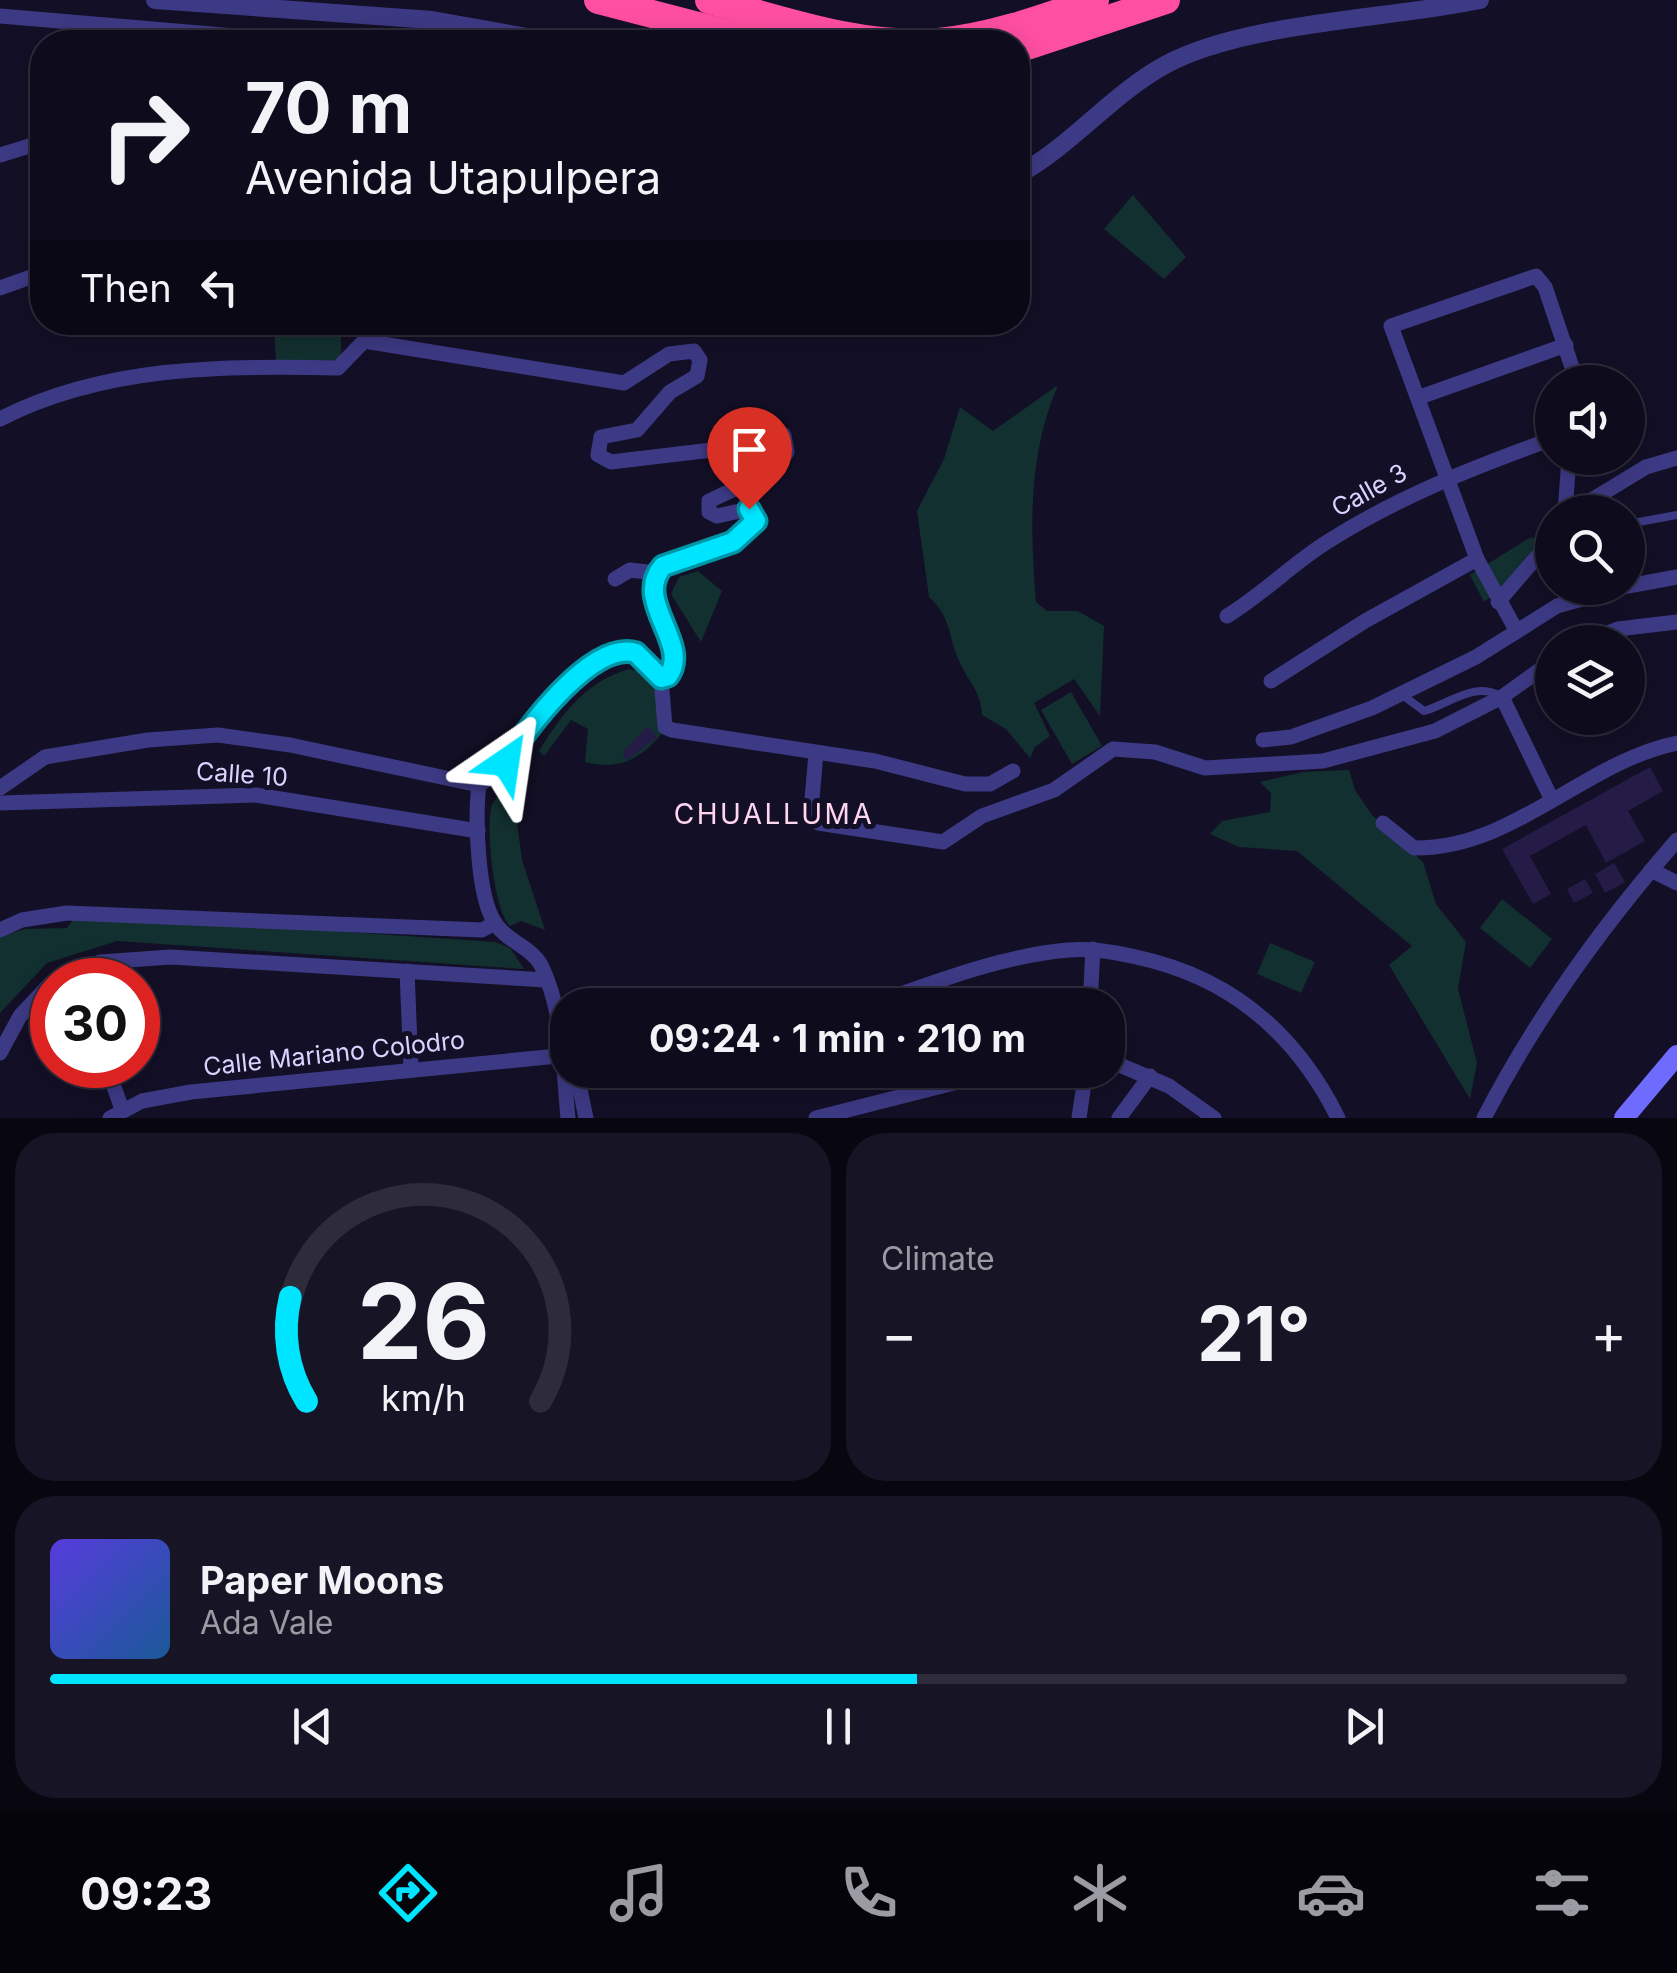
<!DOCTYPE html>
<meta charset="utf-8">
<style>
:root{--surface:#0e0b1c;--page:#171425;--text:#f1f3f6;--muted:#9b9ba3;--line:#2e2b3b;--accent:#00e5ff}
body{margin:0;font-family:Inter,sans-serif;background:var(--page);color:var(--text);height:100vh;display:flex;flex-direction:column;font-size:38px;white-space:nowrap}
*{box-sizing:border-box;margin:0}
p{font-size:32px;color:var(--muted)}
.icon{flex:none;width:55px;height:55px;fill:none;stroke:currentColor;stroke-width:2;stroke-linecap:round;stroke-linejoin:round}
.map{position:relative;height:1118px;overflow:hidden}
.drawer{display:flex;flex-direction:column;gap:15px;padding:15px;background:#08060f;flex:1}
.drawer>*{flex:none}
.guide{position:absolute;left:30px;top:30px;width:1000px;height:305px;border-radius:40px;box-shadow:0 5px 25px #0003,0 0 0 2px var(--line);background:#0e0b1c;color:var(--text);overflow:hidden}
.fabs{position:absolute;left:1535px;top:365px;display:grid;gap:20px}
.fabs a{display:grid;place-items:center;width:110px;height:110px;border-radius:50%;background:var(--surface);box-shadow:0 5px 25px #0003,0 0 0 2px var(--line);font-size:50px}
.speed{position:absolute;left:30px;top:958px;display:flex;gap:20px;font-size:50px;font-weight:700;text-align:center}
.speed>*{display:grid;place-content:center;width:130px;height:130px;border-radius:50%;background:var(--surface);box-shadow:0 5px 25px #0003,0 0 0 2px var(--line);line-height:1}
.speed .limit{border:15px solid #d22;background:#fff;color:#111}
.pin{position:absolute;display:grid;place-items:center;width:85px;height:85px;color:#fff;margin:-102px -42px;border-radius:50% 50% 50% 0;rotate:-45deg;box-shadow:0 0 10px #0007}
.pin .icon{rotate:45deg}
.me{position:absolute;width:110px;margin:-55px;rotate:32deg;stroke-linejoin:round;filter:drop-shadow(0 0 8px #0008)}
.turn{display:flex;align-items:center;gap:35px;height:210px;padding:0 50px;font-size:45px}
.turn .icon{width:130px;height:130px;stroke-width:2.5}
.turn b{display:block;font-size:70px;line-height:85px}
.then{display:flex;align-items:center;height:95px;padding:0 50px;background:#0003;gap:20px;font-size:38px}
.big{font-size:75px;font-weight:700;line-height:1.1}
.drawer .widget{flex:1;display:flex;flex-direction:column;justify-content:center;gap:15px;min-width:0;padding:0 35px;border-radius:40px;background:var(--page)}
.drawer .dial{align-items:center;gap:0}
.dial svg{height:260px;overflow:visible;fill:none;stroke:var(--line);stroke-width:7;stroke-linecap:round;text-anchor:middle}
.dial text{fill:var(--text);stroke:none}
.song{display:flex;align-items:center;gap:30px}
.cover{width:120px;height:120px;border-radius:15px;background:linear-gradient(135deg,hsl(250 70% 55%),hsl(210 70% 35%))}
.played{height:10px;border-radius:5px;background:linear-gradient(90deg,var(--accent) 55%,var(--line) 55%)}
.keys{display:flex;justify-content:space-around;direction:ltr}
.heat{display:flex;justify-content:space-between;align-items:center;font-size:55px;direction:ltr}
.drawer .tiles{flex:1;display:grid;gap:15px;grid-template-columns:1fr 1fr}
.widget:last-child{grid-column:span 2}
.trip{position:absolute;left:550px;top:988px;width:575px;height:100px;border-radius:40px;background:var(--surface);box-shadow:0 5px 25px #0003,0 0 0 2px var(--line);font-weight:700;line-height:100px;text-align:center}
.tab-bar{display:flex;height:160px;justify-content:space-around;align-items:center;background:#06040b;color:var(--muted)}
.tab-bar .icon{width:70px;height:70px}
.tab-bar .current{color:var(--accent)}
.tab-bar b{font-size:45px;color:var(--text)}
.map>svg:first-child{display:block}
.green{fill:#12302f}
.building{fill:#241b47}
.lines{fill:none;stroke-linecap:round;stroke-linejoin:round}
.service{stroke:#3d3a85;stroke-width:8}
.minor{stroke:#3d3a85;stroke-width:15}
.tertiary{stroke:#3d3a85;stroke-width:18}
.secondary{stroke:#6f6bff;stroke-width:20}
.motorway{stroke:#ff4fa3;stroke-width:28}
.route-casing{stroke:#0095a6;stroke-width:25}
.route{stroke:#00e5ff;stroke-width:18}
.labels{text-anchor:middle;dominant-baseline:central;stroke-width:10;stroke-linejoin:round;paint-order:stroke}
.street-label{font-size:25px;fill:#d9d4ff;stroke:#130f26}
.neighbourhood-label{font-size:28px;letter-spacing:2.5px;fill:#ffd6f0;stroke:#130f26}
</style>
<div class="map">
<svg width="1677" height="1118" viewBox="0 0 1677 1118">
<rect width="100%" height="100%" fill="#130f26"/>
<!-- green -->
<g class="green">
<polygon points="1133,195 1186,257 1164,279 1104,229"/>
<polygon points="274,323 341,323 341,360 276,364"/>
<path d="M1058 385C1028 455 1030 527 1036 602L1047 611H1078L1104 626 1100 716 1074 679 1034 703 1050 736 1035 747 1030 758 1006 729 982 715C981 691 969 683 960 663 948 638 952 617 929 597L917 511 944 459 960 407 993 431Z"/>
<polygon points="1531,537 1540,540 1502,589 1484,602 1470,575"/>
<polygon points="698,571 722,591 701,642 671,594 679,577"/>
<path d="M629 669C659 674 658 706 664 731 641 759 620 771 585 762L588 729 571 720 544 756 539 751C562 714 585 682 629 669Z"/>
<polygon points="1071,692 1102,746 1072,764 1041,710"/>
<polygon points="1349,770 1355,790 1372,815 1423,862 1436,904 1466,942 1458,989 1477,1063 1470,1099 1389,965 1412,946 1297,851 1239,847 1210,834 1222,821 1270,812 1271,793 1260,782 1303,772"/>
<path d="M505 790 513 793 522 860 545 930 521 921 510 926C494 910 486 832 491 809 492 802 499 795 505 790Z"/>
<polygon points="1502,899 1552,939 1530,968 1480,928"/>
<polygon points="77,914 495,942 510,948 524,969 117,941 47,963 0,1013 0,937 25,929 67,928"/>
<polygon points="1270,943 1315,962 1301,993 1257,974"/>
</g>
<!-- building -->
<g class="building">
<polygon points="648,726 657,737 627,760 622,753"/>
<polygon points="1650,767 1663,791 1628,811 1645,841 1606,863 1586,825 1530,856 1551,894 1533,904 1502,849"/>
<polygon points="1614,863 1625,882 1605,893 1595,874"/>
<polygon points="1585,879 1593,893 1574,903 1567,889"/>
</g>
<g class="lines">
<!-- service -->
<g class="service">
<polyline points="1628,524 1677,515"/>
<path d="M1401 694 1424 711C1449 704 1476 680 1502 697"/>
</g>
<!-- minor -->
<g class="minor">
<polyline points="0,16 235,36 443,42"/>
<polyline points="0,155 42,142"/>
<polyline points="0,288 42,273"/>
<polyline points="1420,397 1566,345"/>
<path d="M0 419C103 366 224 365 338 368L364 341 624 383 669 354 694 351 700 360 697 376 670 392 637 430 601 437 598 455 611 462 720 449 767 426 784 435 787 452 773 471 709 501V512L717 516 749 509 756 516 752 529 733 541 663 565C633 600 686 638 671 673L661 678 643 659 627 650 609 655 544 708 499 771 479 785C475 817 477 896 495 923 506 941 530 946 541 965 564 1012 563 1068 568 1118"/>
<polyline points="1565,512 1569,458"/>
<polyline points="1572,512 1646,467 1677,458"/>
<polyline points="615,579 630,570 656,573"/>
<polyline points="1628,586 1677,577"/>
<polyline points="1498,602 1552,539"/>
<path d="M1227 616C1263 594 1292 564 1327 542 1398 497 1474 467 1552 439"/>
<polyline points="1516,630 1477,559 1391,326 1536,276 1545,287 1577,382"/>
<polyline points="1583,642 1618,629 1677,622"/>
<polyline points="661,678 665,727 672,730 875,761 965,784 990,784 1013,771"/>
<polyline points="1271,681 1365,621 1477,559"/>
<polyline points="1502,697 1552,800"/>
<polyline points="1263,740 1291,737 1372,708 1476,657 1557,606 1622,588"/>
<polyline points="816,753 811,811 818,823 943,842 982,816 1054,790 1113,749 1155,752 1205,768 1323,761 1435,731 1502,697 1552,661"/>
<polyline points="0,788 45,757 148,740 218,735 290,745 479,785"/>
<polyline points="0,803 256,795 478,831"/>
<path d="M1383 823 1414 848C1514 849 1584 762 1677 743"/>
<polyline points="1651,870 1677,883"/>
<polyline points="0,930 22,920 67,913 482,930 495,923"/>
<polyline points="407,971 411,1069"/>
<polyline points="56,980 100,962 171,957 546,980"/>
<path d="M869 1005C933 983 1000 956 1068 950 1092 948 1113 952 1136 957 1230 977 1296 1033 1338 1118"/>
<polyline points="1090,1005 1093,949"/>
<polyline points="0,1053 20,1016 52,982"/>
<polyline points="1108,1060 1169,1086 1214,1118"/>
<polyline points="106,1065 122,1109"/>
<polyline points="576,1070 586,1118"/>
<polyline points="110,1118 142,1101 191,1092 568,1055"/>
<polyline points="816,1118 1005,1070"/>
<polyline points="1079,1118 1086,1070"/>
<polyline points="1119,1118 1150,1076"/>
<path d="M1484 1118C1536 1017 1603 925 1677 840"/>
</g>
<!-- tertiary -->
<g class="tertiary">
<polyline points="155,0 432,20 555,42"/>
<path d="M1018 175C1071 146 1112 94 1165 65 1244 22 1390 19 1480 0"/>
</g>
<!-- secondary -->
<polyline class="secondary" points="1624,1118 1677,1055"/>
<!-- motorway -->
<g class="motorway">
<polyline points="598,0 760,42"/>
<path d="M709 0C783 20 860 48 938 42 992 37 1044 18 1095 0"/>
<polyline points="1018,49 1166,0"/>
</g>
</g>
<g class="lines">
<!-- route casing -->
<g class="route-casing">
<path id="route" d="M506 762C525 730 593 639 636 653L661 678 668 676C692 644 632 601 663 566L733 542 756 521 749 509"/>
</g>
<!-- route -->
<use href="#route" class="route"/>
</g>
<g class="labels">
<!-- street labels -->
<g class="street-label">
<text transform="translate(1369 490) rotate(-29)">Calle 3</text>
<text transform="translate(242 774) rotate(4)">Calle 10</text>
<text transform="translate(334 1053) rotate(-6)">Calle Mariano Colodro</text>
</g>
<!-- neighbourhood labels -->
<g class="neighbourhood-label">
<text x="774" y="814">CHUALLUMA</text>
</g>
</g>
</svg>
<div class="fabs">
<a><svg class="icon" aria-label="sound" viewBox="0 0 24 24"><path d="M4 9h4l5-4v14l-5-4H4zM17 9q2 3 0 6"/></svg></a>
<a><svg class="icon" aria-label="search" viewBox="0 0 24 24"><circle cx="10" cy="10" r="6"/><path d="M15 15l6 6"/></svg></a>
<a><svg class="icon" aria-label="layers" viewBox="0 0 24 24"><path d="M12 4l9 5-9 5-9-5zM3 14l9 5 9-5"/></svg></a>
</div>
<div class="speed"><div class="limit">30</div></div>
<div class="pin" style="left:749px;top:509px;background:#d93025"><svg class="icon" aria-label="arrive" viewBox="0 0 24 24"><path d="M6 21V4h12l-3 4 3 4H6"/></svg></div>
<svg class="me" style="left:506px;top:762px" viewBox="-20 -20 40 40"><path d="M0-17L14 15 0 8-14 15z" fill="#00e5ff" stroke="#fff" stroke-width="4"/></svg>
<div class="trip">09:24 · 1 min · 210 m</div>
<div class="guide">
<div class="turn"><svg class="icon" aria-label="right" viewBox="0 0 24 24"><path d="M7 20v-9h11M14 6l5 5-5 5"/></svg><div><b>70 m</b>Avenida Utapulpera</div></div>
<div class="then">Then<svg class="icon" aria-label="left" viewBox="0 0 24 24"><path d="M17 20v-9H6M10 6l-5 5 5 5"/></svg></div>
</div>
</div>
<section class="drawer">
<div class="tiles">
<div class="widget dial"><svg viewBox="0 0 100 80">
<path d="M14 69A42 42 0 1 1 86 69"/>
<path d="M14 69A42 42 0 0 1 9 37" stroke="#00e5ff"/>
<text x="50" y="56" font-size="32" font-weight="700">26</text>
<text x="50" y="72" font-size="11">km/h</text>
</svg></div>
<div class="widget"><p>Climate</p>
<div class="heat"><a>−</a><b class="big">21°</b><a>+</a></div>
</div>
<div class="widget">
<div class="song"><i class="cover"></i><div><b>Paper Moons</b><p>Ada Vale</p></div></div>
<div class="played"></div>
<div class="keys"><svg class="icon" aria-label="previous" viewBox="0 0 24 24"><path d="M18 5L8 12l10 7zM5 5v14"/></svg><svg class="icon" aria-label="pause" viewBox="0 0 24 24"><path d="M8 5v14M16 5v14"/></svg><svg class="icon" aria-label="next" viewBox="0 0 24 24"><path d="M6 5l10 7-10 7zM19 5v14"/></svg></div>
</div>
</div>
</section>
<nav class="tab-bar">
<b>09:23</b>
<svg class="icon current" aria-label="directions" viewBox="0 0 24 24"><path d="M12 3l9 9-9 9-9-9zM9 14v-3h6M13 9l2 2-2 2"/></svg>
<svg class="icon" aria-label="music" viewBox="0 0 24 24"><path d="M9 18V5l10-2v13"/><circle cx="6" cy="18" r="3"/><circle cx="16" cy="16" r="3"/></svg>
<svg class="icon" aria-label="phone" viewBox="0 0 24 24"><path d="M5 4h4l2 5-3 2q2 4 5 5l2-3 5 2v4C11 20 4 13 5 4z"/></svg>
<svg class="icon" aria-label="climate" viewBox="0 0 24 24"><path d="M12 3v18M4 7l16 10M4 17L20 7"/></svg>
<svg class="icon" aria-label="car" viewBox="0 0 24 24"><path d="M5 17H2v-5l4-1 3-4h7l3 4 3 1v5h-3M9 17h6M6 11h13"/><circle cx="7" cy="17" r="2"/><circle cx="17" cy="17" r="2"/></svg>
<svg class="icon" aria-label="filters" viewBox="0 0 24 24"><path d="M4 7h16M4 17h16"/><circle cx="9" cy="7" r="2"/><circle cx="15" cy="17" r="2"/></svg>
</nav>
